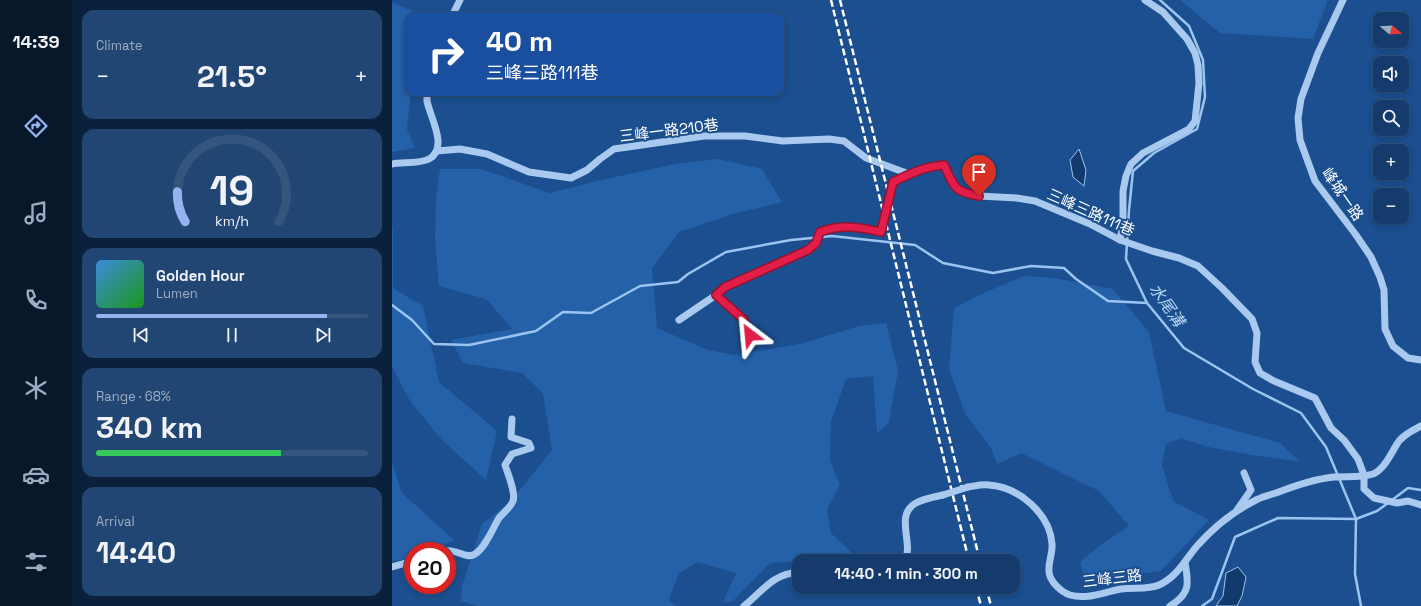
<!DOCTYPE html>
<meta charset="utf-8">
<style>
:root{--surface:#143b6b;--page:#214673;--text:#f1f3f6;--muted:#9dadc1;--line:#33557e;--accent:#95b2f1}
body{margin:0;font-family:"Space Grotesk","Noto Sans TC",sans-serif;background:var(--page);color:var(--text);height:100vh;display:flex;flex-direction:column;font-size:15px;white-space:nowrap}
*{box-sizing:border-box;margin:0}
p{font-size:13px;color:var(--muted)}
.icon{flex:none;width:22px;height:22px;fill:none;stroke:currentColor;stroke-width:2;stroke-linecap:round;stroke-linejoin:round}
.map{position:relative;flex:1;overflow:hidden}
.details{display:flex;flex-direction:column;gap:10px;padding:10px;background:#0b203b;width:320px}
.details>*{flex:none}
.guide{position:absolute;left:12px;top:12px;width:380px;height:84px;border-radius:12px;box-shadow:0 2px 6px #0003,0 0 0 1px var(--line);background:#1a4fa0;color:#fff;overflow:hidden}
.needle{width:26px;rotate:108deg}
.tools{position:absolute;left:981px;top:12px;display:grid;gap:8px}
.tools a{display:grid;place-items:center;width:36px;height:36px;border-radius:8px;background:var(--surface);box-shadow:0 2px 6px #0003,0 0 0 1px var(--line);font-size:20px}
.speed{position:absolute;left:12px;top:542px;display:flex;gap:8px;font-size:20px;font-weight:700;text-align:center}
.speed>*{display:grid;place-content:center;width:52px;height:52px;border-radius:50%;background:var(--surface);box-shadow:0 2px 6px #0003,0 0 0 1px var(--line);line-height:1}
.speed .limit{border:6px solid #d22;background:#fff;color:#111}
.pin{position:absolute;display:grid;place-items:center;width:34px;height:34px;color:#fff;margin:-41px -17px;border-radius:50% 50% 50% 0;rotate:-45deg;box-shadow:0 0 4px #0007}
.pin .icon{rotate:45deg}
.me{position:absolute;width:44px;margin:-22px;rotate:331deg;stroke-linejoin:round;filter:drop-shadow(0 0 3px #0008)}
.turn{display:flex;align-items:center;gap:14px;height:84px;padding:0 16px;font-size:18px}
.turn .icon{width:52px;height:52px;stroke-width:2.5}
.turn b{display:block;font-size:28px;line-height:34px}
.big{font-size:30px;font-weight:700;line-height:1.1}
.details .card{flex:1;display:flex;flex-direction:column;justify-content:center;gap:6px;min-width:0;padding:0 14px;border-radius:12px;background:var(--page)}
.details .dial{align-items:center;gap:0}
.dial svg{height:104px;overflow:visible;fill:none;stroke:var(--line);stroke-width:7;stroke-linecap:round;text-anchor:middle}
.dial text{fill:var(--text);stroke:none}
.song{display:flex;align-items:center;gap:12px}
.cover{width:48px;height:48px;border-radius:6px;background:linear-gradient(135deg,hsl(210 70% 55%),hsl(120 70% 35%))}
.played{height:4px;border-radius:2px;background:linear-gradient(90deg,var(--accent) 85%,var(--line) 85%)}
.keys{display:flex;justify-content:space-around;direction:ltr}
.heat{display:flex;justify-content:space-between;align-items:center;font-size:22px;direction:ltr}
.charge{height:6px;border-radius:3px;background:linear-gradient(90deg,#34c759 68%,var(--line) 0)}
.trip{position:absolute;left:400px;top:554px;width:228px;height:40px;border-radius:12px;background:var(--surface);box-shadow:0 2px 6px #0003,0 0 0 1px var(--line);font-weight:700;line-height:40px;text-align:center}
main{display:flex;flex:1;min-height:0}
.menu{display:flex;flex-direction:column;width:72px;justify-content:space-around;align-items:center;background:#08182b;color:var(--muted)}
.menu .icon{width:28px;height:28px}
.menu .selected{color:var(--accent)}
.menu b{font-size:18px;color:var(--text)}
.map>svg:first-child{display:block}
.green{fill:#2461a8}
.water{fill:#123a6d;stroke:#9cc4f0}
.lines{fill:none;stroke-linecap:round;stroke-linejoin:round}
.stream{stroke:#9cc4f0;stroke-width:2.5}
.minor{stroke:#a9c9ee;stroke-width:7}
.rail{stroke:#fff;stroke-width:2.5;stroke-dasharray:7 3;stroke-linecap:butt}
.minor-bridge{stroke:#a9c9ee;stroke-width:7}
.route-casing{stroke:#92132f;stroke-width:10}
.route{stroke:#e11d48;stroke-width:7}
.labels{text-anchor:middle;dominant-baseline:central;stroke-width:4;stroke-linejoin:round;paint-order:stroke}
.street-label{font-size:15px;fill:#fff;stroke:#1b4f8f}
.water-label{font-size:16px;font-style:italic;fill:#b5d3f5;stroke:#1b4f8f}
</style>
<main>
<nav class="menu">
<b>14:39</b>
<svg class="icon selected" aria-label="directions" viewBox="0 0 24 24"><path d="M12 3l9 9-9 9-9-9zM9 14v-3h6M13 9l2 2-2 2"/></svg>
<svg class="icon" aria-label="music" viewBox="0 0 24 24"><path d="M9 18V5l10-2v13"/><circle cx="6" cy="18" r="3"/><circle cx="16" cy="16" r="3"/></svg>
<svg class="icon" aria-label="phone" viewBox="0 0 24 24"><path d="M5 4h4l2 5-3 2q2 4 5 5l2-3 5 2v4C11 20 4 13 5 4z"/></svg>
<svg class="icon" aria-label="climate" viewBox="0 0 24 24"><path d="M12 3v18M4 7l16 10M4 17L20 7"/></svg>
<svg class="icon" aria-label="car" viewBox="0 0 24 24"><path d="M5 17H2v-5l4-1 3-4h7l3 4 3 1v5h-3M9 17h6M6 11h13"/><circle cx="7" cy="17" r="2"/><circle cx="17" cy="17" r="2"/></svg>
<svg class="icon" aria-label="filters" viewBox="0 0 24 24"><path d="M4 7h16M4 17h16"/><circle cx="9" cy="7" r="2"/><circle cx="15" cy="17" r="2"/></svg>
</nav>
<section class="details">
<div class="card"><p>Climate</p>
<div class="heat"><a>−</a><b class="big">21.5°</b><a>+</a></div>
</div>
<div class="card dial"><svg viewBox="0 0 100 80">
<path d="M14 69A42 42 0 1 1 86 69"/>
<path d="M14 69A42 42 0 0 1 8 46" stroke="#95b2f1"/>
<text x="50" y="56" font-size="32" font-weight="700">19</text>
<text x="50" y="72" font-size="11">km/h</text>
</svg></div>
<div class="card">
<div class="song"><i class="cover"></i><div><b>Golden Hour</b><p>Lumen</p></div></div>
<div class="played"></div>
<div class="keys"><svg class="icon" aria-label="previous" viewBox="0 0 24 24"><path d="M18 5L8 12l10 7zM5 5v14"/></svg><svg class="icon" aria-label="pause" viewBox="0 0 24 24"><path d="M8 5v14M16 5v14"/></svg><svg class="icon" aria-label="next" viewBox="0 0 24 24"><path d="M6 5l10 7-10 7zM19 5v14"/></svg></div>
</div>
<div class="card"><p>Range · 68%</p><b class="big">340 km</b><div class="charge"></div></div>
<div class="card"><p>Arrival</p><b class="big">14:40</b></div>
</section>
<div class="map">
<svg width="1029" height="606" viewBox="0 0 1029 606">
<rect width="100%" height="100%" fill="#1b4f8f"/>
<!-- green -->
<g class="green">
<polygon points="788,0 936,0 921,39 828,33"/>
<polygon points="0,2 32,16 16,16 16,92 19,92 15,129 23,148 0,152"/>
<polygon points="326,159 370,169 390,202 341,214 287,232 260,268 265,328 316,350 342,355 412,343 467,326 494,323 506,371 497,423 485,433 481,376 454,379 439,422 438,460 448,485 435,509 439,533 465,558 378,563 340,602 331,602 344,573 306,562 287,573 277,600 284,606 86,606 69,601 70,586 90,524 119,501 160,450 151,393 130,373 71,363 59,340 120,329 94,299 47,286 43,239 44,199 48,169 89,169 158,193 209,180 283,164"/>
<polygon points="0,226 1,226 1,288 31,306 47,382 105,431 94,480 50,440 18,401 0,367"/>
<polygon points="632,276 662,278 721,289 757,332 774,411 888,443 909,462 860,455 816,447 789,438 774,444 770,465 781,501 817,520 769,571 693,581 688,562 711,543 737,526 707,491 629,453 605,464 599,448 573,414 557,369 562,308 587,295"/>
<polygon points="0,462 10,493 62,540 34,551 21,551 21,556 10,560 0,561"/>
</g>
<!-- water -->
<g class="water">
<polygon points="687,149 694,170 692,186 681,177 678,160"/>
<polygon points="846,567 854,577 850,596 845,606 824,606 831,596 834,573"/>
</g>
<g class="lines">
<!-- stream -->
<g class="stream">
<polyline points="768,0 797,26 811,60 813,97 805,129 762,153 741,171 737,210 734,259 755,303 792,348 861,389 909,413 934,447 964,519 963,574 969,606"/>
<polyline points="0,305 20,320 42,344 77,345 144,331 171,312 199,313 248,286 286,282 296,274 334,252 399,240 440,236 523,245 551,263 601,273 639,266 672,268 684,279 716,301 755,303"/>
<polyline points="1000,500 1016,488 1029,490"/>
<polyline points="810,606 820,599 843,537 886,518 964,519 985,511 996,503"/>
</g>
<!-- minor -->
<g class="minor">
<polyline points="951,0 926,53 909,99 906,118 908,140 923,181 964,235 979,257 988,277 992,290 993,329 1001,346 1016,358 1029,360"/>
<polyline points="60,16 68,0"/>
<polyline points="45,151 68,149 95,154 137,172 179,178 195,170 208,159 222,149 312,136 353,136 391,141 437,139 452,141 474,158 517,174"/>
<path d="M0 164C10 162 28 164 37 159 57 148 38 117 35 101 35 98 35 95 35 92"/>
<polyline points="728,240 731,224 731,191 734,176 739,164 751,153 797,129 803,121 807,83 806,65 803,53 795,39 771,12 753,0"/>
<polyline points="324,295 351,319 358,335 352,340"/>
<path d="M287 320 324 295 333 287 416 250 424 243 429 232C449 224 468 227 489 232L501 182C517 174 533 167 552 165L562 187 571 193 587 196 625 198 643 201 698 224 728 240 760 251 787 258 806 266 830 288 860 319 865 333 863 362 868 373 882 381 923 398 939 428 952 440 966 459 972 475V489L982 498 1005 503 1016 501 1029 505"/>
<path d="M576 487C583 486 590 484 597 485 627 487 658 514 660 544 661 553 656 562 657 571 657 581 669 592 678 595 695 600 712 592 729 589 741 587 756 590 767 585 785 577 793 560 805 546 821 528 842 511 864 500 870 497 877 495 884 493 902 486 922 479 942 477 954 476 969 478 981 474 993 469 1000 451 1007 441 1013 434 1021 430 1029 426"/>
<polyline points="845,510 859,490 852,473"/>
<path d="M54 551C63 548 74 560 83 554 93 548 101 528 107 518 111 513 119 507 121 501 124 493 116 474 113 465L120 454 139 448 137 443 119 437 120 419"/>
<path d="M513 561C522 543 502 515 524 503 531 499 542 497 551 495"/>
<polyline points="0,567 21,561"/>
<path d="M352 606C371 591 380 574 407 572"/>
<path d="M778 606C798 594 797 584 793 563"/>
</g>
<!-- rail -->
<g class="rail">
<polyline points="439,0 577,561"/>
<polyline points="448,0 588,561"/>
<polyline points="584,587 589,606"/>
<polyline points="594,587 599,606"/>
</g>
<!-- minor-bridge -->
<polyline class="minor-bridge" points="551,495 576,487"/>
</g>
<g class="lines">
<!-- route casing -->
<g class="route-casing">
<path id="route" d="M358 335 351 319 324 295 333 287 416 250 424 243 428 232C449 224 468 227 489 232L501 182C517 174 534 166 552 165 563 188 561 191 587 196"/>
</g>
<!-- route -->
<use href="#route" class="route"/>
</g>
<g class="labels">
<!-- street labels -->
<g class="street-label">
<text transform="translate(277 130) rotate(-7)">三峰一路210巷</text>
<text transform="translate(951 194) rotate(55)">峰城一路</text>
<text transform="translate(699 212) rotate(24)">三峰三路111巷</text>
<text transform="translate(720 578) rotate(-7)">三峰三路</text>
</g>
<!-- water labels -->
<g class="water-label">
<text transform="translate(775 305) rotate(55)">水尾溝</text>
</g>
</g>
</svg>
<div class="tools">
<a><svg class="needle" viewBox="-14 -14 28 28"><path d="M0-13l5 13h-10z" fill="#e53935"/><path d="M0 13l5-13h-10z" fill="#9dadc1"/></svg></a>
<a><svg class="icon" aria-label="sound" viewBox="0 0 24 24"><path d="M4 9h4l5-4v14l-5-4H4zM17 9q2 3 0 6"/></svg></a>
<a><svg class="icon" aria-label="search" viewBox="0 0 24 24"><circle cx="10" cy="10" r="6"/><path d="M15 15l6 6"/></svg></a>
<a>+</a>
<a>−</a>
</div>
<div class="speed"><div class="limit">20</div></div>
<div class="pin" style="left:587px;top:196px;background:#d93025"><svg class="icon" aria-label="arrive" viewBox="0 0 24 24"><path d="M6 21V4h12l-3 4 3 4H6"/></svg></div>
<svg class="me" style="left:358px;top:335px" viewBox="-20 -20 40 40"><path d="M0-17L14 15 0 8-14 15z" fill="#e11d48" stroke="#fff" stroke-width="4"/></svg>
<div class="trip">14:40 · 1 min · 300 m</div>
<div class="guide">
<div class="turn"><svg class="icon" aria-label="right" viewBox="0 0 24 24"><path d="M7 20v-9h11M14 6l5 5-5 5"/></svg><div><b>40 m</b>三峰三路111巷</div></div>
</div>
</div>
</main>
